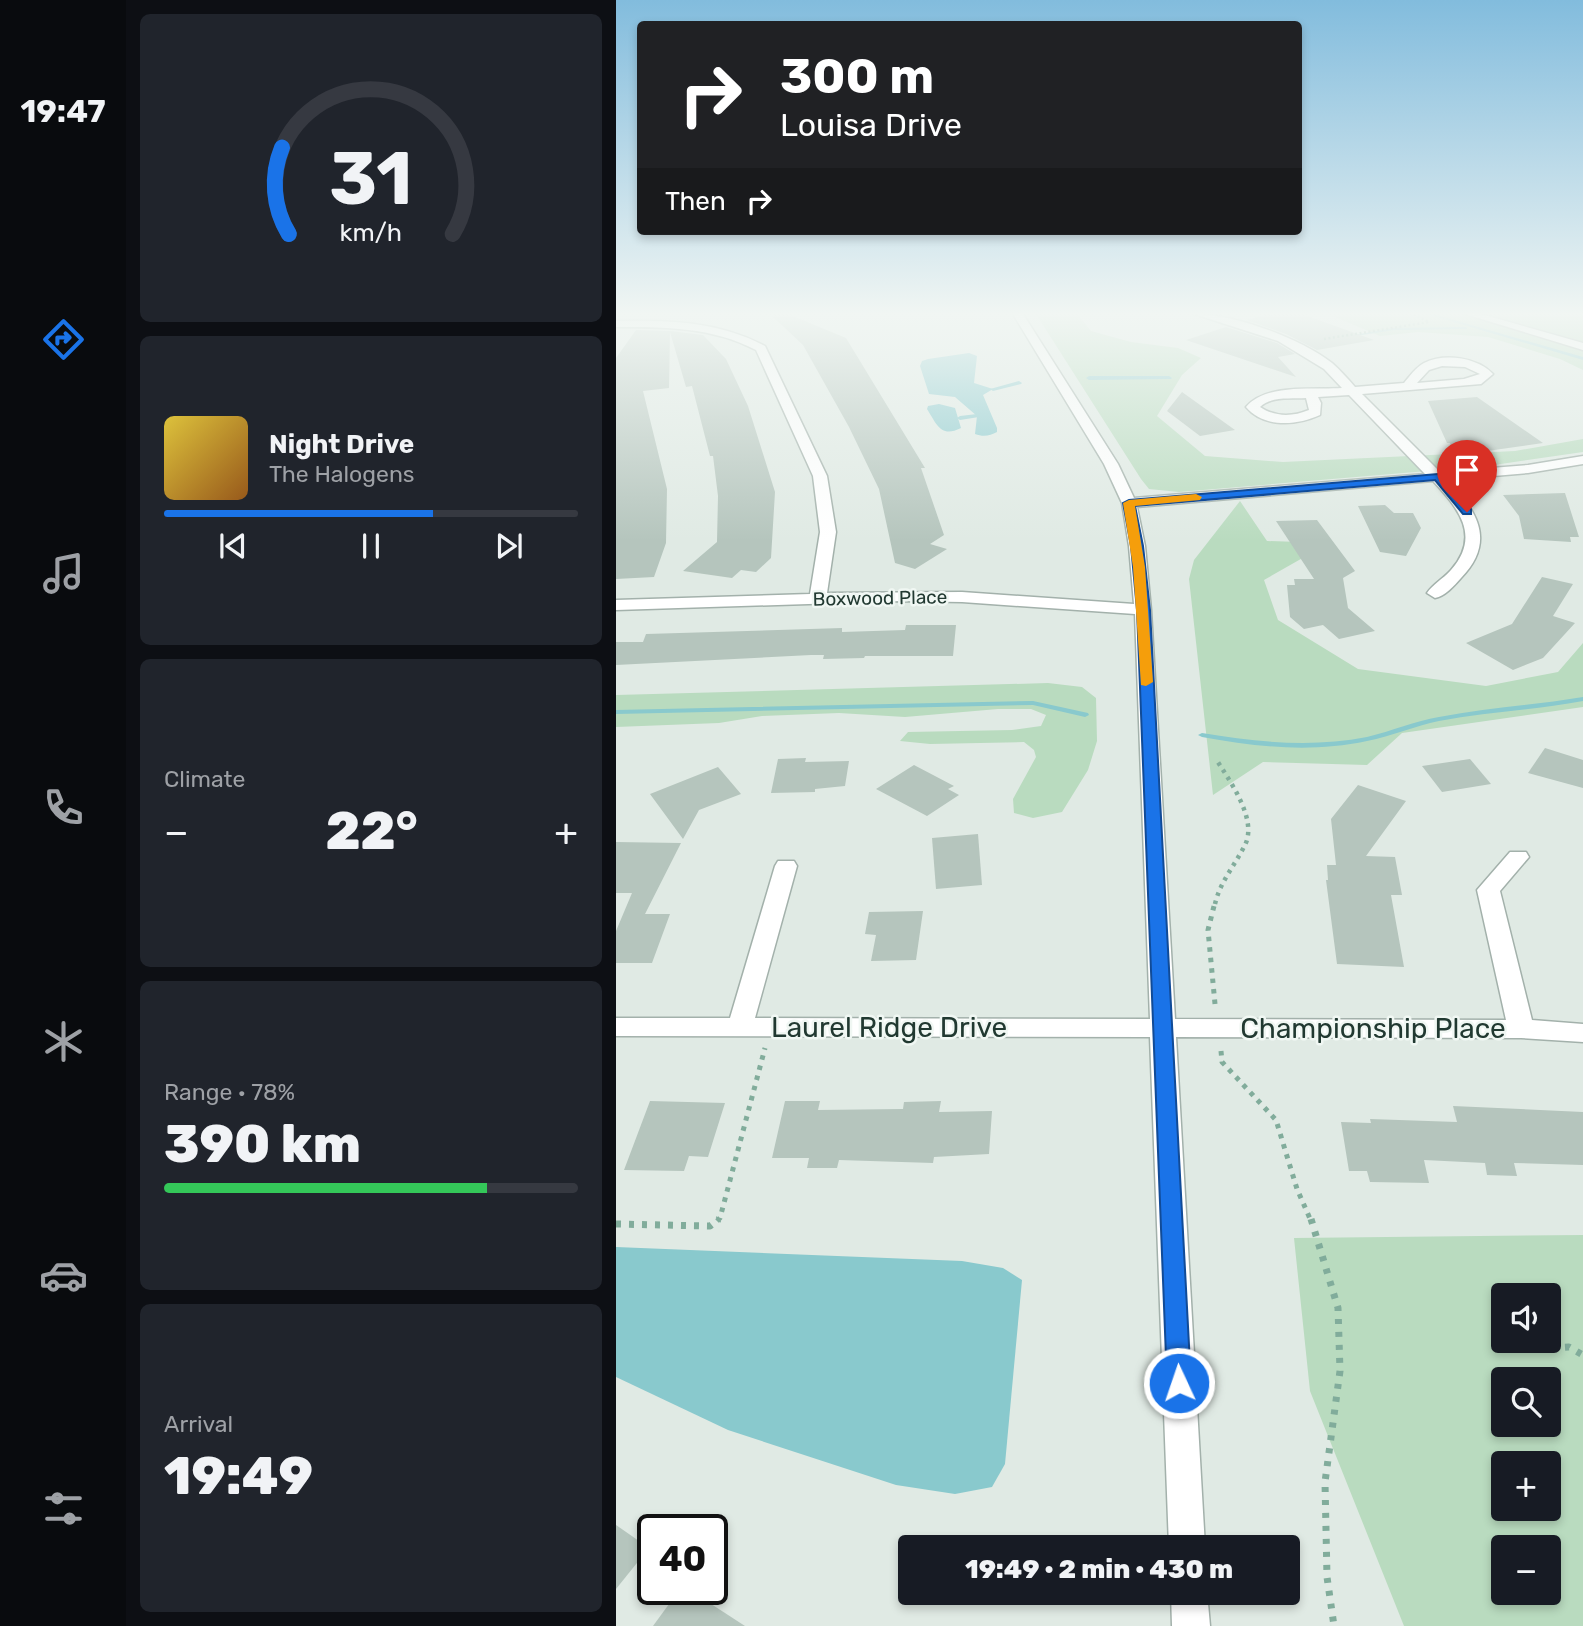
<!DOCTYPE html>
<meta charset="utf-8">
<style>
:root{--surface:#171b24;--page:#20242c;--text:#f1f3f6;--muted:#9ea1a6;--line:#363941;--accent:#1a73e8}
body{margin:0;font-family:Rubik,sans-serif;background:var(--page);color:var(--text);height:100vh;display:flex;flex-direction:column;font-size:26px;white-space:nowrap}
*{box-sizing:border-box;margin:0}
p{font-size:23px;color:var(--muted)}
.icon{flex:none;width:38px;height:38px;fill:none;stroke:currentColor;stroke-width:2;stroke-linecap:round;stroke-linejoin:round}
.map{position:relative;flex:1;overflow:hidden}
.details{display:flex;flex-direction:column;gap:14px;padding:14px;background:#0d0f14;width:490px}
.details>*{flex:none}
.top-card{position:absolute;left:21px;top:21px;width:665px;height:214px;border-radius:7px;box-shadow:0 4px 10px #0003;background:#202124;color:#fff;overflow:hidden}
.controls{position:absolute;left:875px;top:1283px;display:grid;gap:14px}
.controls a{display:grid;place-items:center;width:70px;height:70px;border-radius:7px;background:var(--surface);box-shadow:0 4px 10px #0003;font-size:35px}
.speed{position:absolute;left:21px;top:1514px;display:flex;gap:14px;font-size:35px;font-weight:700;text-align:center}
.speed>*{display:grid;place-content:center;width:91px;height:91px;border-radius:50%;background:var(--surface);box-shadow:0 4px 10px #0003;line-height:1}
.speed .limit{border:4px solid #111;border-radius:10px;background:#fff;color:#111}
.pin{position:absolute;display:grid;place-items:center;width:60px;height:60px;color:#fff;margin:-72px -30px;border-radius:50% 50% 50% 0;rotate:-45deg;box-shadow:0 0 7px #0007}
.pin .icon{rotate:45deg}
.me{position:absolute;width:77px;margin:-38px;rotate:357deg;stroke-linejoin:round;filter:drop-shadow(0 0 5px #0008)}
.turn{display:flex;align-items:center;gap:24px;height:147px;padding:0 28px;font-size:32px}
.turn .icon{width:91px;height:91px;stroke-width:2.5}
.turn b{display:block;font-size:49px;line-height:60px}
.then{display:flex;align-items:center;height:66px;padding:0 28px;background:#0003;gap:14px;font-size:26px}
.big{font-size:52px;font-weight:800;line-height:1.1}
.details .widget{flex:1;display:flex;flex-direction:column;justify-content:center;gap:10px;min-width:0;padding:0 24px;border-radius:10px;background:var(--page)}
.details .dial{align-items:center;gap:0}
.dial svg{height:182px;overflow:visible;fill:none;stroke:var(--line);stroke-width:7;stroke-linecap:round;text-anchor:middle}
.dial text{fill:var(--text);stroke:none}
.song{display:flex;align-items:center;gap:21px}
.cover{width:84px;height:84px;border-radius:10px;background:linear-gradient(135deg,hsl(50 70% 55%),hsl(30 70% 35%))}
.played{height:7px;border-radius:4px;background:linear-gradient(90deg,var(--accent) 65%,var(--line) 65%)}
.keys{display:flex;justify-content:space-around;direction:ltr}
.heat{display:flex;justify-content:space-between;align-items:center;font-size:38px;direction:ltr}
.charge{height:10px;border-radius:5px;background:linear-gradient(90deg,#34c759 78%,var(--line) 0)}
.trip{position:absolute;left:282px;top:1535px;width:402px;height:70px;border-radius:7px;background:var(--surface);box-shadow:0 4px 10px #0003;font-weight:800;line-height:70px;text-align:center}
main{display:flex;flex:1;min-height:0}
.tab-bar{display:flex;flex-direction:column;width:126px;justify-content:space-around;align-items:center;background:#090b0e;color:var(--muted)}
.tab-bar .icon{width:49px;height:49px}
.tab-bar .selected{color:var(--accent)}
.tab-bar b{font-size:32px;color:var(--text)}
.map>svg:first-child{display:block}
.green{fill:#b9dbbf;fill-rule:evenodd}
.water{fill:#89c9cd}
.lines{fill:none;stroke-linecap:round;stroke-linejoin:round}
.stream{fill:#89c9cd;fill-rule:evenodd}
.building{fill:#b5c5bd}
.minor-casing{stroke:#a3b1ab;stroke-width:3}
.path-far3{stroke:#81ac9b;stroke-width:2.5;stroke-dasharray:2 2.5;stroke-linecap:butt}
.path-far2{stroke:#81ac9b;stroke-width:4.5;stroke-dasharray:3.5 5;stroke-linecap:butt}
.path-far1{stroke:#81ac9b;stroke-width:5;stroke-dasharray:4.5 6;stroke-linecap:butt}
.path{stroke:#81ac9b;stroke-width:7;stroke-dasharray:5 8;stroke-linecap:butt}
.minor{fill:#fff;fill-rule:evenodd}
.route{fill:#1a73e8;stroke:#114b97;stroke-width:2}
.slow{fill:#f59e0b}
.labels{text-anchor:middle;dominant-baseline:central;stroke-width:5;stroke-linejoin:round;paint-order:stroke}
.far-street-label{font-size:19px;fill:#213931;stroke:#f0f7f3}
.near-street-label{font-size:28px;fill:#213931;stroke:#f0f7f3}
</style>
<main>
<nav class="tab-bar">
<b>19:47</b>
<svg class="icon selected" aria-label="directions" viewBox="0 0 24 24"><path d="M12 3l9 9-9 9-9-9zM9 14v-3h6M13 9l2 2-2 2"/></svg>
<svg class="icon" aria-label="music" viewBox="0 0 24 24"><path d="M9 18V5l10-2v13"/><circle cx="6" cy="18" r="3"/><circle cx="16" cy="16" r="3"/></svg>
<svg class="icon" aria-label="phone" viewBox="0 0 24 24"><path d="M5 4h4l2 5-3 2q2 4 5 5l2-3 5 2v4C11 20 4 13 5 4z"/></svg>
<svg class="icon" aria-label="climate" viewBox="0 0 24 24"><path d="M12 3v18M4 7l16 10M4 17L20 7"/></svg>
<svg class="icon" aria-label="car" viewBox="0 0 24 24"><path d="M5 17H2v-5l4-1 3-4h7l3 4 3 1v5h-3M9 17h6M6 11h13"/><circle cx="7" cy="17" r="2"/><circle cx="17" cy="17" r="2"/></svg>
<svg class="icon" aria-label="filters" viewBox="0 0 24 24"><path d="M4 7h16M4 17h16"/><circle cx="9" cy="7" r="2"/><circle cx="15" cy="17" r="2"/></svg>
</nav>
<section class="details">
<div class="widget dial"><svg viewBox="0 0 100 80">
<path d="M14 69A42 42 0 1 1 86 69"/>
<path d="M14 69A42 42 0 0 1 11 31" stroke="#1a73e8"/>
<text x="50" y="56" font-size="32" font-weight="700">31</text>
<text x="50" y="72" font-size="11">km/h</text>
</svg></div>
<div class="widget">
<div class="song"><i class="cover"></i><div><b>Night Drive</b><p>The Halogens</p></div></div>
<div class="played"></div>
<div class="keys"><svg class="icon" aria-label="previous" viewBox="0 0 24 24"><path d="M18 5L8 12l10 7zM5 5v14"/></svg><svg class="icon" aria-label="pause" viewBox="0 0 24 24"><path d="M8 5v14M16 5v14"/></svg><svg class="icon" aria-label="next" viewBox="0 0 24 24"><path d="M6 5l10 7-10 7zM19 5v14"/></svg></div>
</div>
<div class="widget"><p>Climate</p>
<div class="heat"><a>−</a><b class="big">22°</b><a>+</a></div>
</div>
<div class="widget"><p>Range · 78%</p><b class="big">390 km</b><div class="charge"></div></div>
<div class="widget"><p>Arrival</p><b class="big">19:49</b></div>
</section>
<div class="map">
<svg width="967" height="1626" viewBox="0 0 967 1626">
<rect width="100%" height="100%" fill="#e0eae4"/>
<!-- green -->
<g class="green">
<polygon points="420,314 461,314 475,331 515,342 562,348 585,358 566,375 541,416 589,456 667,462 899,451 967,439 967,452 871,466 563,492 533,489 525,479"/>
<polygon points="712,314 967,314 967,370 944,359 872,337 802,332 764,336"/>
<polygon points="624,501 651,541 713,543 648,580 662,620 742,669 870,686 942,672 967,643 967,707 786,733 751,765 647,762 597,795 573,579 578,560"/>
<polygon points="432,683 466,687 480,698 481,741 472,770 446,812 417,818 398,813 397,799 420,757 418,750 408,742 314,744 284,741 292,732 396,730 425,726 430,715 415,709 382,709 289,717 223,713 146,716 103,723 0,727 0,695"/>
<path d="M967 1235V1626H788L694 1391 678 1238ZM887 1295H933V1340H887ZM933 1379V1424H887V1379ZM887 1463H933V1508H887ZM933 1547V1592H887V1547Z"/>
</g>
<!-- water -->
<g class="water">
<path d="M353 353 361 356 358 383 377 389 367 395 381 428V432C374 436 367 437 359 434L361 416 339 397 313 394 304 366 306 361 312 359Z"/>
<path d="M323 404 339 408 345 428C325 438 321 425 311 409L312 406Z"/>
<polygon points="0,1247 346,1261 387,1268 406,1280 389,1464 376,1487 339,1494 280,1485 112,1430 0,1377"/>
</g>
<g class="lines">
<!-- stream -->
<g class="stream">
<polygon points="811,314 817,314 967,357 967,360"/>
<polygon points="849,327 851,328 851,329 778,330 734,337 732,336 778,328"/>
<polygon points="553,376 556,378 555,379 473,380 470,378 473,376"/>
<polygon points="403,381 406,383 405,384 377,391 374,389"/>
<polygon points="361,414 363,415 363,417 344,420 341,418 344,416"/>
<path d="M967 697V701C919 710 871 712 823 721 799 726 776 736 751 741 695 753 641 747 586 737L582 735 586 733C641 742 695 748 751 737 776 731 799 721 823 717 871 708 919 705 967 697Z"/>
<polygon points="417,701 472,713 473,715 469,717 417,705 0,714 0,710"/>
</g>
</g>
<!-- building -->
<g class="building">
<polygon points="154,314 172,314 230,338 309,468 305,468 328,535 314,544 331,549 299,569 279,563 263,489 233,427 187,345"/>
<polygon points="652,314 686,314 758,340 701,350 670,334 631,320"/>
<polygon points="610,327 661,343 679,354 662,357 680,377 570,340"/>
<polygon points="20,330 54,331 87,335 110,359 132,406 159,492 155,558 140,572 125,570 116,578 67,571 101,542 102,496 97,456 94,456 76,386 70,387 54,332 53,388 27,391 51,489 50,543 38,577 0,579 0,358"/>
<polygon points="566,392 619,430 584,436 551,411"/>
<polygon points="861,397 927,443 871,451 837,450 834,443 831,443 812,401"/>
<polygon points="949,493 963,537 954,537 955,542 908,539 903,516 887,495"/>
<polygon points="769,505 778,513 797,513 805,528 790,556 764,552 742,506"/>
<polygon points="701,520 739,571 727,578 732,608 759,631 723,639 707,625 688,629 674,617 671,585 679,585 678,579 698,579 660,521"/>
<polygon points="926,577 957,584 937,616 959,623 927,658 897,670 850,643 896,624"/>
<polygon points="290,625 340,625 337,656 249,656 248,658 207,659 208,655 195,655 0,665 0,642 27,642 30,634 226,628 226,632 289,630"/>
<polygon points="929,748 967,760 967,788 912,773"/>
<polygon points="190,758 189,762 233,761 229,786 199,789 199,792 155,793 162,759"/>
<polygon points="854,759 875,784 826,792 806,766"/>
<polygon points="298,765 338,786 332,789 343,795 311,816 260,789"/>
<polygon points="102,767 125,794 83,810 67,839 34,794"/>
<polygon points="742,785 790,801 750,856 779,857 786,895 775,895 788,967 721,964 710,880 712,880 711,865 720,865 715,819"/>
<polygon points="362,834 366,885 320,889 316,838"/>
<polygon points="0,842 65,843 29,914 54,914 36,963 0,963 0,931 16,893 0,893"/>
<polygon points="307,911 300,960 255,961 260,935 249,934 253,912"/>
<polygon points="34,1101 109,1103 92,1157 73,1156 68,1171 8,1170"/>
<polygon points="169,1101 204,1101 202,1110 287,1109 288,1102 325,1101 323,1112 376,1111 373,1154 318,1157 317,1163 223,1160 221,1168 191,1168 193,1158 156,1158"/>
<polygon points="837,1106 967,1112 967,1165 898,1163 901,1176 871,1175 869,1163 808,1160 813,1183 754,1182 751,1171 733,1171 725,1122 755,1123 754,1119 841,1122"/>
<polygon points="0,1525 33,1548 0,1589"/>
<polygon points="64,1589 72,1589 129,1626 37,1626"/>
</g>
<g class="lines">
<!-- minor casing -->
<g class="minor-casing">
<g id="minor">
<path d="M397 314H407L502 464 518 498 809 474 733 395 702 397 705 403 704 415C680 426 648 428 630 407 650 383 698 390 726 388L708 369 662 341 578 314C619 314 683 338 716 363 724 370 732 379 739 387L788 383C794 376 799 368 808 363 828 353 861 357 877 374L865 384 746 394 824 472 912 465 967 456V464L912 473 831 480C862 511 880 542 845 578 838 586 829 596 819 598L811 593C817 584 827 579 835 570 865 536 843 509 817 481L521 507 529 546 535 610 559 1019 890 1020 861 890 894 852H910L913 857 884 891 916 1020 967 1024V1042L905 1038 560 1037 589 1547H553L534 1037 0 1036V1018H114L159 866 162 861H178L181 866 139 1018 534 1019 519 614 346 602 286 601 0 610V600L194 594 204 532 197 476 140 350C96 327 49 327 0 327V321C52 320 102 321 149 346L211 476 220 532 211 593 346 592 518 604 513 546 506 503 488 464ZM826 366 849 367 864 374 848 379 801 383 813 370ZM690 398 693 410C676 417 659 417 644 407 655 396 675 399 690 398Z"/>
<polygon points="849,314 865,314 967,343 967,350"/>
<polygon points="555,1592 591,1592 594,1626 556,1626"/>
</g>
</g>
<!-- path-far3 -->
<polyline class="path-far3" points="708,339 813,322 797,314"/>
<!-- path-far2 -->
<path class="path-far2" d="M599 904C604 882 619 865 629 845 642 819 613 780 600 759"/>
<!-- path-far1 -->
<g class="path-far1">
<polyline points="599,1004 592,930 599,902"/>
<polyline points="605,1051 606,1062 660,1120 681,1189 695,1221"/>
<polyline points="101,1221 104,1218 149,1048"/>
</g>
<!-- path -->
<g class="path">
<polyline points="695,1219 722,1308 724,1371 709,1482 711,1577 718,1626"/>
<polyline points="0,1224 94,1226 103,1219"/>
<polyline points="936,1348 953,1347 967,1355"/>
</g>
<!-- minor -->
<use href="#minor" class="minor"/>
</g>
<!-- sky -->
<linearGradient id="sky" x2="0" y2="1"><stop stop-color="#82bcdd"/><stop offset="0.58" stop-color="#f1f6f3"/><stop offset="1" stop-color="#f1f6f3" stop-opacity="0"/></linearGradient>
<rect width="967" height="541" fill="url(#sky)"/>
<!-- route -->
<polygon class="route" points="822,474 826,475 855,509 855,514 847,514 819,480 519,506 527,546 534,610 575,1383 572,1391 563,1394 554,1391 551,1383 521,610 515,546 507,503 513,500"/>
<!-- slow -->
<polygon class="slow" points="580,494 586,497 584,500 519,506 529,567 537,682 530,686 525,685 517,567 507,503 513,500"/>
<g class="labels">
<!-- far-street labels -->
<g class="far-street-label">
<text transform="translate(264 598) rotate(-1)">Boxwood Place</text>
</g>
<!-- near-street labels -->
<g class="near-street-label">
<text x="273" y="1027">Laurel Ridge Drive</text>
<text x="757" y="1028">Championship Place</text>
</g>
</g>
</svg>
<div class="controls">
<a><svg class="icon" aria-label="sound" viewBox="0 0 24 24"><path d="M4 9h4l5-4v14l-5-4H4zM17 9q2 3 0 6"/></svg></a>
<a><svg class="icon" aria-label="search" viewBox="0 0 24 24"><circle cx="10" cy="10" r="6"/><path d="M15 15l6 6"/></svg></a>
<a>+</a>
<a>−</a>
</div>
<div class="speed"><div class="limit">40</div></div>
<div class="pin" style="left:851px;top:512px;background:#d93025"><svg class="icon" aria-label="arrive" viewBox="0 0 24 24"><path d="M6 21V4h12l-3 4 3 4H6"/></svg></div>
<svg class="me" style="left:563px;top:1383px" viewBox="-20 -20 40 40"><circle r="17" fill="#1a73e8" stroke="#fff" stroke-width="3"/><path d="M0-11L8 9 0 5-8 9z" fill="#fff"/></svg>
<div class="trip">19:49 · 2 min · 430 m</div>
<div class="top-card">
<div class="turn"><svg class="icon" aria-label="right" viewBox="0 0 24 24"><path d="M7 20v-9h11M14 6l5 5-5 5"/></svg><div><b>300 m</b>Louisa Drive</div></div>
<div class="then">Then<svg class="icon" aria-label="right" viewBox="0 0 24 24"><path d="M7 20v-9h11M14 6l5 5-5 5"/></svg></div>
</div>
</div>
</main>
